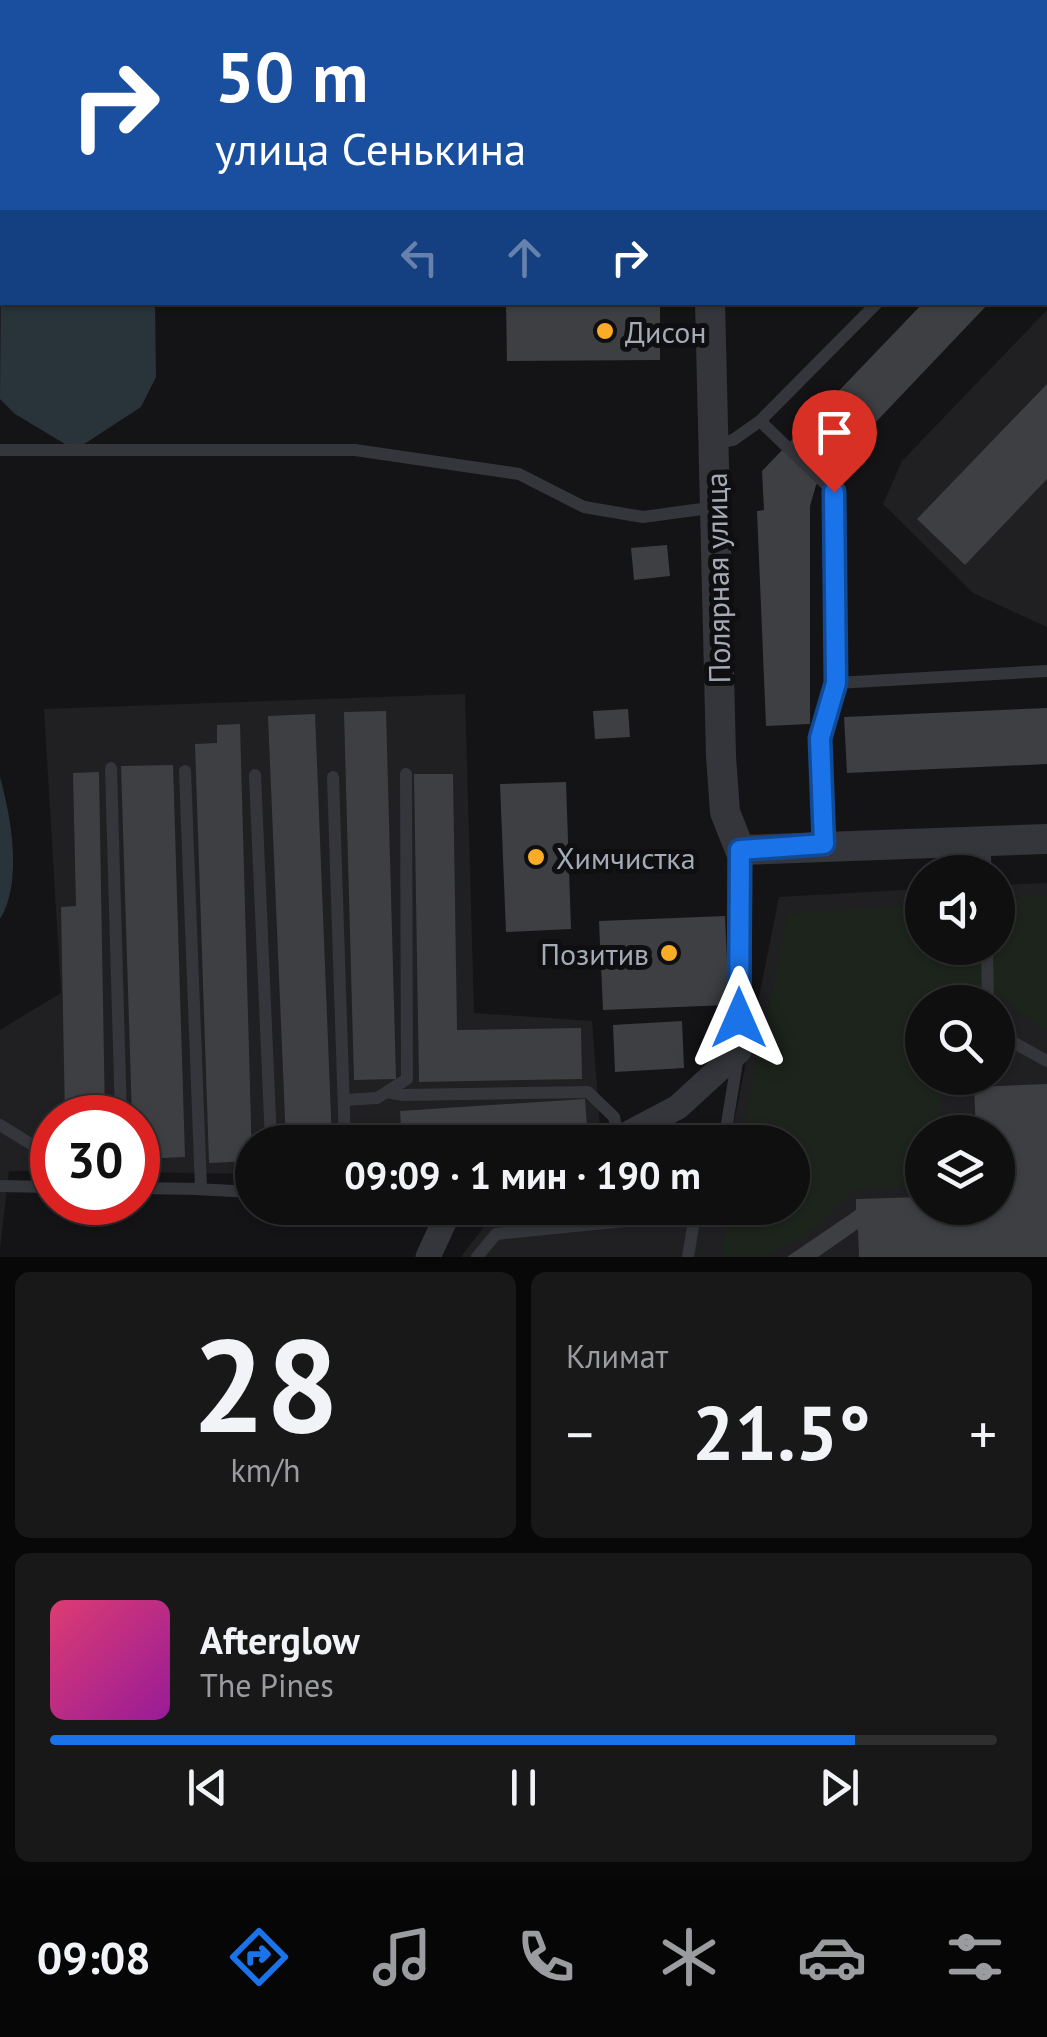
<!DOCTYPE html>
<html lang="ru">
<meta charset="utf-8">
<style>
:root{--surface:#0f0f10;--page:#181819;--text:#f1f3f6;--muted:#9b9c9f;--line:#2f2f30;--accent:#1a73e8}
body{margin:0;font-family:"PT Sans",sans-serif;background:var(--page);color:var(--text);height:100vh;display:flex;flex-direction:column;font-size:38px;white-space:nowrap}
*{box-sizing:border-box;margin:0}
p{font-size:32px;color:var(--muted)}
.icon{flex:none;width:55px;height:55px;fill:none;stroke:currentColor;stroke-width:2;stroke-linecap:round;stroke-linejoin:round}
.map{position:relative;height:1257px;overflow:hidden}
.panel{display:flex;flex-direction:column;gap:15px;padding:15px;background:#080809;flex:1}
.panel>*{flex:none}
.banner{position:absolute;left:0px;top:0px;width:1048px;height:305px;box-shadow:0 2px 8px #0004,0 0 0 2px var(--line);background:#1a4fa0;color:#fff;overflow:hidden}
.controls{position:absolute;left:905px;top:855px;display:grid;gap:20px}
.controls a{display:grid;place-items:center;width:110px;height:110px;border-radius:50%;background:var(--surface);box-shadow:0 2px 8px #0004,0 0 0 2px var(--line);font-size:50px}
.speed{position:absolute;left:30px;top:1095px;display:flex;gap:20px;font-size:50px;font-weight:700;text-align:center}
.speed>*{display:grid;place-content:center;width:130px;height:130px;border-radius:50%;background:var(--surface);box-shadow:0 2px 8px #0004,0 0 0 2px var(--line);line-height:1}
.speed .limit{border:15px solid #d22;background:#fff;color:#111}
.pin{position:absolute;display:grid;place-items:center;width:85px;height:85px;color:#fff;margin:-102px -42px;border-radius:50% 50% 50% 0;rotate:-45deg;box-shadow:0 0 10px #0007}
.pin .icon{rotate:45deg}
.me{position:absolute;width:110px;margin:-55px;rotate:0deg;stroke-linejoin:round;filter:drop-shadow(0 0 8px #0008)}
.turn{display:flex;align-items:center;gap:35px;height:210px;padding:0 50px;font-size:45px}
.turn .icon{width:130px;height:130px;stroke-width:2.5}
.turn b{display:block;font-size:70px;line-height:85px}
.lanes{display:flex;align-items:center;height:95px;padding:0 50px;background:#0003;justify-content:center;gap:50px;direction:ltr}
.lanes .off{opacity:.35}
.big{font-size:75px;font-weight:800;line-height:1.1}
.panel .card{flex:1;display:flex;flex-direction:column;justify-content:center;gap:15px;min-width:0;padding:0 35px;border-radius:15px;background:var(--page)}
.panel .dial{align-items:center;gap:0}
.dial b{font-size:130px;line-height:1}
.song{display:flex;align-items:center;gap:30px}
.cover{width:120px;height:120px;border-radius:15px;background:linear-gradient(135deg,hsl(340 70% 55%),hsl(300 70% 35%))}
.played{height:10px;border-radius:5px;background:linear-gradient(90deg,var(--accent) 85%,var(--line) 85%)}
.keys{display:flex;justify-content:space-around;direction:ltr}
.heat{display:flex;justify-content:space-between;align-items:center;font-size:55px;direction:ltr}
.panel .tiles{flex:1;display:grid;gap:15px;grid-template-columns:1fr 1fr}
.card:last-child{grid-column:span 2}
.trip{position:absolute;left:235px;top:1125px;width:575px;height:100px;border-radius:50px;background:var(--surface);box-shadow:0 2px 8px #0004,0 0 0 2px var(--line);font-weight:800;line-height:100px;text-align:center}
.dock{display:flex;height:160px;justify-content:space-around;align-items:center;background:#060606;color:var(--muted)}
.dock .icon{width:70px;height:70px}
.dock .current{color:var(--accent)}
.dock b{font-size:45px;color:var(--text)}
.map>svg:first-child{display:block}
.built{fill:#202023;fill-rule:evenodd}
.green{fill:#1c241c}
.water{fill:#29333a}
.building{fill:#3e3f43}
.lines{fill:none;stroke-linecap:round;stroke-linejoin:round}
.service{stroke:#34363b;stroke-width:12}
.minor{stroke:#34363b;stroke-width:25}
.tertiary{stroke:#34363b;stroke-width:30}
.route-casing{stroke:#114b97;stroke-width:25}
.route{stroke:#1a73e8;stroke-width:18}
.poi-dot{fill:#fbac26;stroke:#0f0f11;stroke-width:4}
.labels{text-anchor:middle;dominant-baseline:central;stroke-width:10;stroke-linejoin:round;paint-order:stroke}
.poi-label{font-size:30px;fill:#a4abb7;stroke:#0f0f11;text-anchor:start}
.street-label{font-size:30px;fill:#a4abb7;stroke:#0f0f11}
</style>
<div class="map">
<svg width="1047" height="1257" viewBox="0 0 1047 1257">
<rect width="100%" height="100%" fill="#141416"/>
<!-- built -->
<g class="built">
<polygon points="1047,310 1047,627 973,593 883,504 902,461"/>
<polygon points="465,694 474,1013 592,1021 600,1127 558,1142 252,1142 252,1174 138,1172 138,1118 52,1118 52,1171 9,1171 0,1249 0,1030 61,993 44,709"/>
<path d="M1047 883V1257H461L496 1211 792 1208V1142H730L779 897 922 889V948H998V885ZM922 1002H998V1078H922ZM922 1132H998V1208H922Z"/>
</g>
<!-- green -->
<polygon class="green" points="1047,895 1047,1032 1000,995 995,1002 922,1002 922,1078 951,1078 940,1095 941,1132 922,1132 922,1185 853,1190 817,1227 764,1257 723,1257 727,1208 792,1208 792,1142 741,1142 788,914 922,904 922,948 998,948 998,899"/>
<!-- water -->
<g class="water">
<polygon points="2,139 2,302 155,303 156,377 141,407 75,450 15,414 0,399"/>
<path d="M0 777C11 817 23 882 0 919Z"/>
</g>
<!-- building -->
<g class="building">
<polygon points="506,302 660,302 660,360 507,361"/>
<polygon points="924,302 990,302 816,485 810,506 810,724 766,726 757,511 764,510 762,471"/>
<polygon points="1047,384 1047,479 965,565 917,519"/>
<polygon points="667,545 670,576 634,580 631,548"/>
<polygon points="1047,708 1047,764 847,773 844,717"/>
<polygon points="628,709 630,737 595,739 593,711"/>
<polygon points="386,711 396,1079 354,1080 344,712"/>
<polygon points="315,714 332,1142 286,1142 268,716"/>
<polygon points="240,724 252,1161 209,1163 195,744 217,743 217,725"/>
<polygon points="173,765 185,1157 138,1159 138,1118 132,1118 121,766"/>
<polygon points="99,772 105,1118 65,1118 61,907 76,906 73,773"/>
<polygon points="414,774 453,774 457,1030 581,1028 582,1079 419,1082"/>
<polygon points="566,782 571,929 506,932 500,784"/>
<polygon points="725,916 729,1005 603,1010 599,921"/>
<polygon points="682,1021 684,1068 615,1072 613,1025"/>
<polygon points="1047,1084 1047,1257 859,1257 858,1229 818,1257 787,1257 856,1210 856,1199 922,1197 922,1208 998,1208 998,1132 976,1132 974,1087"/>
<polygon points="585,1099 587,1126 498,1132 499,1142 402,1142 400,1111"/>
</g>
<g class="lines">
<!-- service -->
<g class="service">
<polyline points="359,0 359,2"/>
<polyline points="807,0 807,2"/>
<polyline points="0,19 2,18"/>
<polyline points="1045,74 1047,73"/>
<polyline points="1045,166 1047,166"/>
<polyline points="878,302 760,421 834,492 836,683 1047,671"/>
<polyline points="714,444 733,440 760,421"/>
<polyline points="0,450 355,450 519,474 584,507 643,517 716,507"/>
<polyline points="111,768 121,1118"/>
<polyline points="255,775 271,1142"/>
<polyline points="333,777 345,1142"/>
<polyline points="985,842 985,872"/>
<polyline points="824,844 820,738 836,683"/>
<polyline points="987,948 988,1002"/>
<polyline points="998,1034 1047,1061"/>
<polyline points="387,1092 403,1095 588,1092 614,1117 619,1140"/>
<polyline points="344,1100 377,1098 407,1079 406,774"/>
<polyline points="0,1125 52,1157"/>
<polyline points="724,1142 738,1056"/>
<polyline points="0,1186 52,1187"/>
<polyline points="138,1188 201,1189 185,771"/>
<polyline points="195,1189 252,1192"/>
<polyline points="428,1208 445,1220"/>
<polyline points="477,1257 496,1234 695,1214 688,1257"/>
</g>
<!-- minor -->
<g class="minor">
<polyline points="612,1142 678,1107 739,1051 740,850"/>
<polyline points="428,1257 445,1220 457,1208"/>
</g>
<!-- tertiary -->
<g class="tertiary">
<polyline points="700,0 700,2"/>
<polyline points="710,302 721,756 725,812 740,850 1047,839"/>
</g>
</g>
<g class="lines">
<!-- route casing -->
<g class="route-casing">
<polyline id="route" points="739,1018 740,850 824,844 820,738 836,683 834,492"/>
</g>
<!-- route -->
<use href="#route" class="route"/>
</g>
<!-- markers -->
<g class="poi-dot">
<circle cx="605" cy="331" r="10"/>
<circle cx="536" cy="857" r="10"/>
<circle cx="669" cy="953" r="10"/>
</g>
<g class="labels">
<!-- poi labels -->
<g class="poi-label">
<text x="625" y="331">Дисон</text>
<text x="556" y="857">Химчистка</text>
<text x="649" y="953" text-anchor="end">Позитив</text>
</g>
<!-- street labels -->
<g class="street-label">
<text transform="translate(717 578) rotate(-91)">Полярная улица</text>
</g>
</g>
</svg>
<div class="controls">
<a><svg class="icon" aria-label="sound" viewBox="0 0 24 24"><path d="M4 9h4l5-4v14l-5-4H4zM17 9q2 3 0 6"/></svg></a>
<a><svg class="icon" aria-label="search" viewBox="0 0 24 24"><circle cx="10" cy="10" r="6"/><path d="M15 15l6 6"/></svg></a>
<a><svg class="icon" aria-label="layers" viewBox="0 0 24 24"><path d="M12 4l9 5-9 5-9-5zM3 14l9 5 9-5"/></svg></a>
</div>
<div class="speed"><div class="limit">30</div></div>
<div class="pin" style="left:834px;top:492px;background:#d93025"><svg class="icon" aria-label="arrive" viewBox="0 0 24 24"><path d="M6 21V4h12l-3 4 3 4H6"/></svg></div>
<svg class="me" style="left:739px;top:1018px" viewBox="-20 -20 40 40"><path d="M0-17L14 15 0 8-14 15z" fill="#1a73e8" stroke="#fff" stroke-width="4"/></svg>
<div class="trip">09:09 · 1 мин · 190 m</div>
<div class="banner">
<div class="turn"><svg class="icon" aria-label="right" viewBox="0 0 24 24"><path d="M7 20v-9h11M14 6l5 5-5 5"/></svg><div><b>50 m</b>улица Сенькина</div></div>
<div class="lanes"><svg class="icon off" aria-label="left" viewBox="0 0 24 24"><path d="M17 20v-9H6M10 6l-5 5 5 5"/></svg><svg class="icon off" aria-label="ahead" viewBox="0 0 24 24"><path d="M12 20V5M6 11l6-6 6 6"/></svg><svg class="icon" aria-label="right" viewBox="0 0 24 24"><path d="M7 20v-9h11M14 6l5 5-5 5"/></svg></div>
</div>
</div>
<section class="panel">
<div class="tiles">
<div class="card dial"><b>28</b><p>km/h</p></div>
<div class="card"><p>Климат</p>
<div class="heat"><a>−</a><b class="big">21.5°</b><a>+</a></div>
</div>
<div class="card">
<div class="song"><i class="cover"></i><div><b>Afterglow</b><p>The Pines</p></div></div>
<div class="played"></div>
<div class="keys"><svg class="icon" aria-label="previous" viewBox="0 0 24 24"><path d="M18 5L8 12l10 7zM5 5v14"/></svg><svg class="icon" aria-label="pause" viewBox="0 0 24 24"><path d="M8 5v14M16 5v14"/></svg><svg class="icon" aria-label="next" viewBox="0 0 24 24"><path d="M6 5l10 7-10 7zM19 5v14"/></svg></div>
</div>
</div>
</section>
<nav class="dock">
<b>09:08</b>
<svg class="icon current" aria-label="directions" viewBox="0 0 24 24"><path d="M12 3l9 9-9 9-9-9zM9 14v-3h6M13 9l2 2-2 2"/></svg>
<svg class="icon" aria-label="music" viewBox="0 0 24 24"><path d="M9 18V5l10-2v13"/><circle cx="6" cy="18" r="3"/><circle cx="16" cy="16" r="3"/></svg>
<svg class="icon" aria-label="phone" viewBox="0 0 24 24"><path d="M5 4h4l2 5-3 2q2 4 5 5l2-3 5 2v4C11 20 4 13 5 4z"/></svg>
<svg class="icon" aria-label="climate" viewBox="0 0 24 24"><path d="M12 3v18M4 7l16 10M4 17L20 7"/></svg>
<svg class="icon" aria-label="car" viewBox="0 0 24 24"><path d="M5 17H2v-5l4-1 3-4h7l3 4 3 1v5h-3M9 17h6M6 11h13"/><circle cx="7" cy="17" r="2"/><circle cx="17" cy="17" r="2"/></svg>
<svg class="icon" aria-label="filters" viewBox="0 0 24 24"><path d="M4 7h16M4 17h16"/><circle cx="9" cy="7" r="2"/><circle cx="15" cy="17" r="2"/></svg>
</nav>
